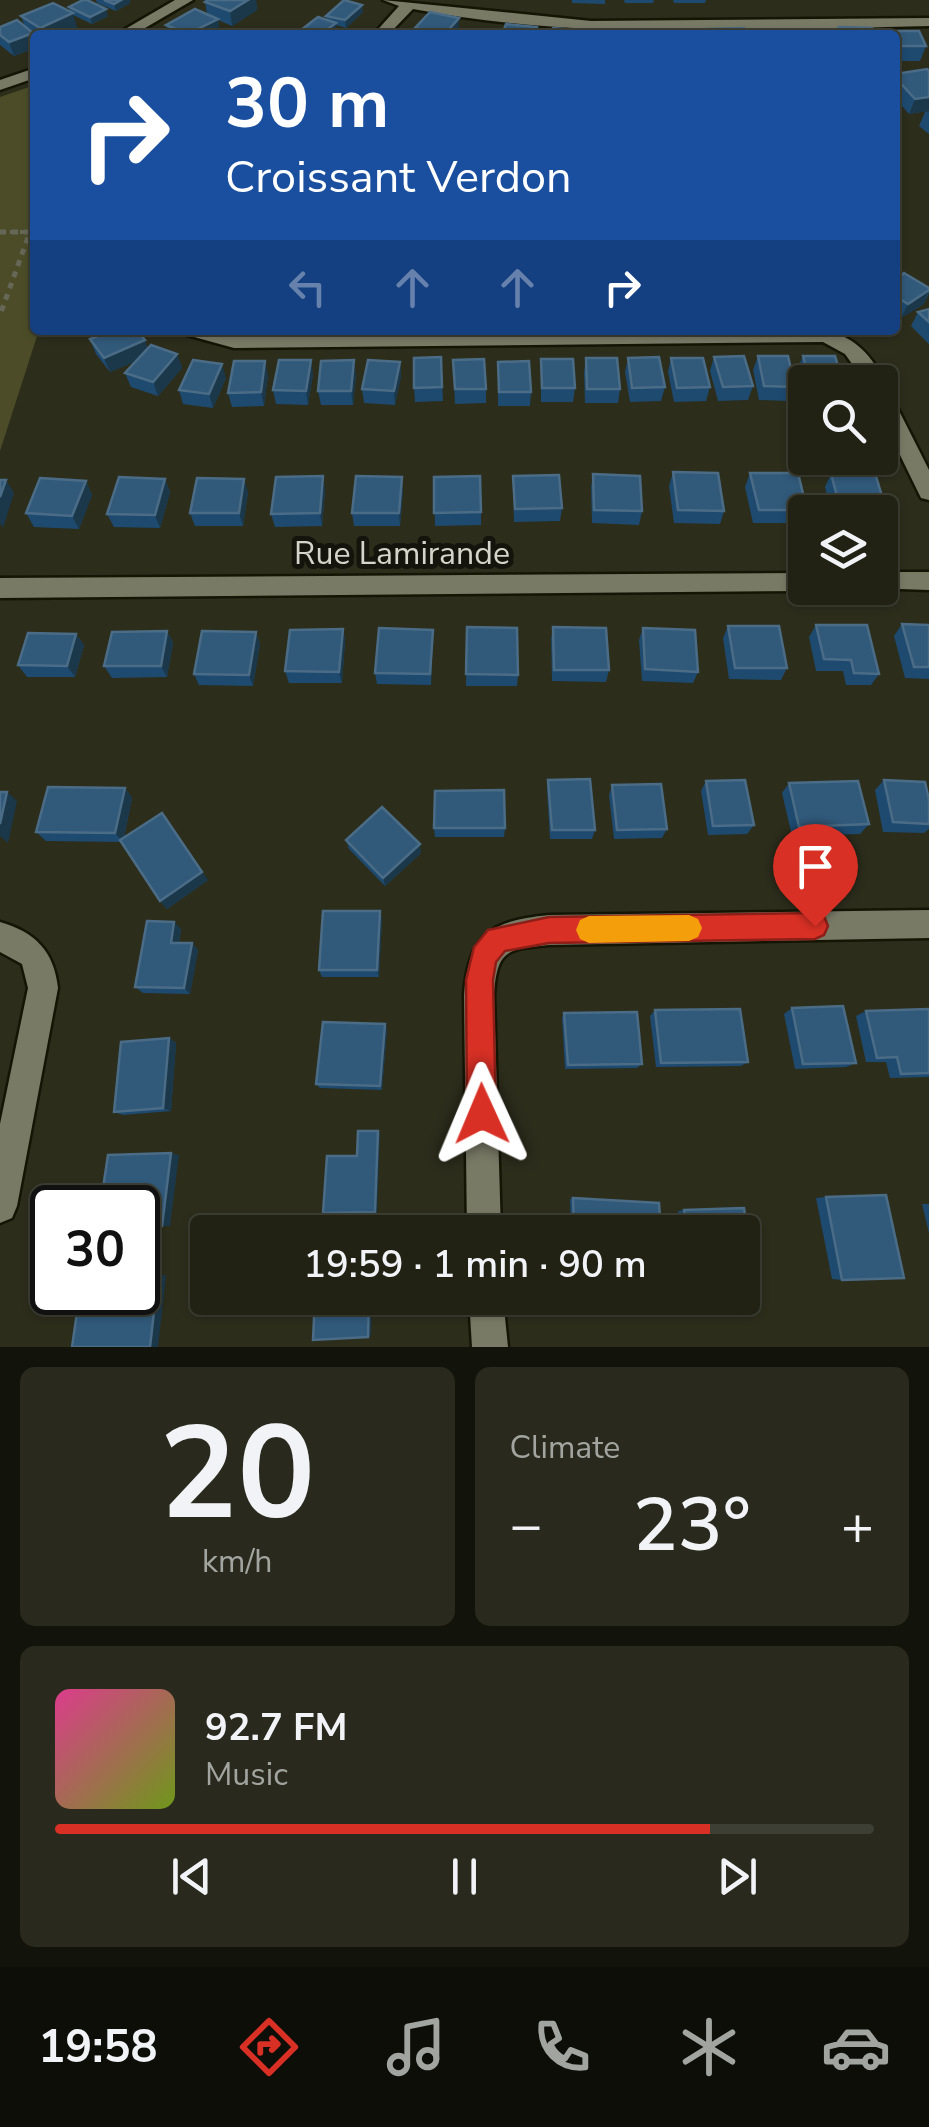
<!DOCTYPE html>
<meta charset="utf-8">
<style>
:root{--surface:#212214;--page:#292a1d;--text:#f1f3f6;--muted:#a2a4a0;--line:#3e3f34;--accent:#d93025}
body{margin:0;font-family:"Nunito Sans",sans-serif;background:var(--page);color:var(--text);height:100vh;display:flex;flex-direction:column;font-size:38px;white-space:nowrap}
*{box-sizing:border-box;margin:0}
p{font-size:32px;color:var(--muted)}
.icon{flex:none;width:55px;height:55px;fill:none;stroke:currentColor;stroke-width:2;stroke-linecap:round;stroke-linejoin:round}
.map{position:relative;height:1347px;overflow:hidden}
.drawer{display:flex;flex-direction:column;gap:20px;padding:20px;background:#12130b;flex:1}
.drawer>*{flex:none}
.guide{position:absolute;left:30px;top:30px;width:870px;height:305px;border-radius:10px;box-shadow:0 2px 8px #0004,0 0 0 2px var(--line);background:#1a4fa0;color:#fff;overflow:hidden}
.controls{position:absolute;left:788px;top:365px;display:grid;gap:20px}
.controls a{display:grid;place-items:center;width:110px;height:110px;border-radius:10px;background:var(--surface);box-shadow:0 2px 8px #0004,0 0 0 2px var(--line);font-size:50px}
.speed{position:absolute;left:30px;top:1185px;display:flex;gap:20px;font-size:50px;font-weight:700;text-align:center}
.speed>*{display:grid;place-content:center;width:130px;height:130px;border-radius:50%;background:var(--surface);box-shadow:0 2px 8px #0004,0 0 0 2px var(--line);line-height:1}
.speed .limit{border:5px solid #111;border-radius:15px;background:#fff;color:#111}
.pin{position:absolute;display:grid;place-items:center;width:85px;height:85px;color:#fff;margin:-102px -42px;border-radius:50% 50% 50% 0;rotate:-45deg;box-shadow:0 0 10px #0007}
.pin .icon{rotate:45deg}
.me{position:absolute;width:110px;margin:-55px;rotate:359deg;stroke-linejoin:round;filter:drop-shadow(0 0 8px #0008)}
.turn{display:flex;align-items:center;gap:35px;height:210px;padding:0 30px;font-size:45px}
.turn .icon{width:130px;height:130px;stroke-width:2.5}
.turn b{display:block;font-size:70px;line-height:85px}
.lanes{display:flex;align-items:center;height:95px;padding:0 30px;background:#0003;justify-content:center;gap:50px;direction:ltr}
.lanes .off{opacity:.35}
.big{font-size:75px;font-weight:600;line-height:1.1}
.drawer .card{flex:1;display:flex;flex-direction:column;justify-content:center;gap:15px;min-width:0;padding:0 35px;border-radius:15px;background:var(--page)}
.drawer .dial{align-items:center;gap:0}
.dial b{font-size:130px;line-height:1}
.song{display:flex;align-items:center;gap:30px}
.cover{width:120px;height:120px;border-radius:15px;background:linear-gradient(135deg,hsl(330 70% 55%),hsl(80 70% 35%))}
.played{height:10px;border-radius:5px;background:linear-gradient(90deg,var(--accent) 80%,var(--line) 80%)}
.keys{display:flex;justify-content:space-around;direction:ltr}
.heat{display:flex;justify-content:space-between;align-items:center;font-size:55px;direction:ltr}
.drawer .tiles{flex:1;display:grid;gap:20px;grid-template-columns:1fr 1fr}
.card:last-child{grid-column:span 2}
.trip{position:absolute;left:190px;top:1215px;width:570px;height:100px;border-radius:10px;background:var(--surface);box-shadow:0 2px 8px #0004,0 0 0 2px var(--line);font-weight:600;line-height:100px;text-align:center}
.tab-bar{display:flex;height:160px;justify-content:space-around;align-items:center;background:#0d0e08;color:var(--muted)}
.tab-bar .icon{width:70px;height:70px}
.tab-bar .selected{color:var(--accent)}
.tab-bar b{font-size:45px;color:var(--text)}
.map>svg:first-child{display:block}
.green{fill:#4c4d28}
.lines{fill:none;stroke-linecap:round;stroke-linejoin:round}
.minor-casing{stroke:#151505;stroke-width:5}
.path-far1{stroke:#666757;stroke-width:4;stroke-dasharray:5 5;stroke-linecap:butt}
.path{stroke:#666757;stroke-width:5;stroke-dasharray:6 6;stroke-linecap:butt}
.minor{fill:#797a66;fill-rule:evenodd}
.wall{fill:#1e4a70}
.shaded-wall{fill:#1b384a}
.building{fill:#315979;stroke:#4b6c86;stroke-width:2.5}
.route{fill:#d93025;stroke:#8d1f18;stroke-width:2.5}
.slow{fill:#f59e0b}
.labels{text-anchor:middle;dominant-baseline:central;stroke-width:10;stroke-linejoin:round;paint-order:stroke}
.street-label{font-size:32px;fill:#d4d4ca;stroke:#14140d}
</style>
<div class="map">
<svg width="929" height="1347" viewBox="0 0 929 1347">
<rect width="100%" height="100%" fill="#2c2d1b"/>
<!-- green -->
<polygon class="green" points="35,85 35,330 39,330 0,451 0,97"/>
<g class="lines">
<!-- minor casing -->
<g class="minor-casing">
<g id="minor">
<polygon points="175,0 193,0 133,35 115,35"/>
<path d="M383 0 591 21 929 18V26C757 30 583 41 413 9L388 35H373L399 6Z"/>
<polygon points="35,68 35,78 0,90 0,80"/>
<path d="M184 330 234 334 827 330C857 339 871 355 885 382L882 387 890 393 929 470V500L921 498 880 414V382H865L845 354 823 342 234 348 187 335Z"/>
<polygon points="880,572 929,572 929,590 872,588 880,588"/>
<polygon points="805,573 805,588 814,588 805,591 0,598 0,578"/>
<path d="M929 910V938L549 945C507 949 497 950 494 995L501 1232H467L464 995C469 934 490 921 549 915Z"/>
<path d="M0 922C35 932 54 951 58 988L17 1206 12 1218 0 1223V1124L28 988 22 964 0 952Z"/>
<polygon points="469,1298 503,1298 508,1347 472,1347"/>
</g>
</g>
<!-- path-far1 -->
<polyline class="path-far1" points="0,232 30,232"/>
<!-- path -->
<polyline class="path" points="0,232 30,232 0,315"/>
<!-- minor -->
<use href="#minor" class="minor"/>
</g>
<!-- wall -->
<g class="wall">
<polygon points="96,0 130,0 130,3 116,11 97,3"/>
<polygon points="208,0 256,0 257,10 232,26 218,20 220,33 217,35 169,35 166,25 207,14 205,2"/>
<polygon points="572,0 605,0 605,4 572,3"/>
<polygon points="624,0 654,0 653,3 625,3"/>
<polygon points="673,0 706,0 705,3 674,3"/>
<polygon points="69,7 108,16 92,24 73,15 77,28 61,35 34,35 35,48 14,56 0,45 0,27 25,27 21,16 70,12"/>
<polygon points="363,12 346,28 336,25 337,35 296,35 296,34 327,20 326,16"/>
<polygon points="415,28 459,32 457,35 416,35"/>
<polygon points="891,31 926,46 920,61 895,61 895,35 890,35"/>
<polygon points="929,71 929,134 919,126 925,112 928,111 909,114 895,98 895,74"/>
<polygon points="895,280 929,288 929,293 924,304 901,318 895,314"/>
<polygon points="929,309 929,344 911,326 918,312"/>
<polygon points="90,339 177,354 182,368 158,396 131,387 125,373 136,361 110,372 96,354"/>
<polygon points="758,356 795,387 789,401 759,400 753,370"/>
<polygon points="803,356 843,382 805,382 805,399 797,370"/>
<polygon points="441,357 443,401 415,402 414,388"/>
<polygon points="714,357 753,386 748,400 718,401 710,371"/>
<polygon points="586,358 620,389 618,403 585,403 584,372"/>
<polygon points="628,358 665,387 661,401 630,402 625,372"/>
<polygon points="671,358 710,387 706,401 674,402 668,372"/>
<polygon points="541,359 575,388 573,402 541,402"/>
<polygon points="453,360 486,389 486,403 455,404"/>
<polygon points="400,362 401,376 395,405 364,403 362,389"/>
<polygon points="498,362 531,392 530,406 498,406"/>
<polygon points="313,374 308,405 276,404 273,390"/>
<polygon points="268,375 264,406 232,407 228,393"/>
<polygon points="356,375 353,405 321,405 318,391"/>
<polygon points="226,378 213,408 183,404 179,390"/>
<polygon points="673,472 724,511 720,524 674,523 669,486"/>
<polygon points="750,473 807,510 801,523 753,523 745,487"/>
<polygon points="593,474 642,511 639,525 592,523 591,487"/>
<polygon points="831,474 885,506 880,516 880,512 831,512 825,487"/>
<polygon points="513,476 562,508 560,521 514,522"/>
<polygon points="434,477 481,512 481,525 435,526"/>
<polygon points="165,479 170,492 160,528 114,527 107,514"/>
<polygon points="86,481 92,495 79,529 34,527 26,513"/>
<polygon points="325,490 322,526 275,527 271,514"/>
<polygon points="403,490 400,526 354,526 352,513"/>
<polygon points="248,492 243,526 195,526 190,513"/>
<polygon points="902,624 929,625 929,679 905,678 894,636"/>
<polygon points="816,625 879,674 871,685 846,685 843,671 816,671 809,637"/>
<polygon points="728,626 787,668 781,680 729,679 723,638"/>
<polygon points="467,627 518,675 517,686 466,686"/>
<polygon points="553,627 609,670 606,682 552,681 551,639"/>
<polygon points="643,628 698,672 693,683 642,681 639,640"/>
<polygon points="343,629 345,641 342,683 289,683 285,671"/>
<polygon points="433,630 431,685 377,684 375,673"/>
<polygon points="167,631 173,643 167,677 112,678 104,666"/>
<polygon points="256,632 260,644 253,686 199,685 194,674"/>
<polygon points="76,634 84,645 75,677 27,677 18,665"/>
<polygon points="548,780 595,830 592,839 550,839 547,789"/>
<polygon points="884,780 929,800 929,829 924,833 883,832 875,790"/>
<polygon points="706,781 754,825 747,834 708,835 701,791"/>
<polygon points="789,783 869,824 860,834 792,836 782,793"/>
<polygon points="612,785 667,829 662,838 614,839 609,795"/>
<polygon points="125,788 132,798 124,838 208,880 167,909 160,901 121,842 46,841 36,832"/>
<polygon points="434,828 505,828 504,837 435,837"/>
<polygon points="346,840 421,853 385,886 349,849"/>
<polygon points="380,911 382,919 379,977 322,977 319,970"/>
<polygon points="181,929 179,943 192,943 198,950 190,994 143,993 135,987"/>
<polygon points="792,1008 856,1063 846,1067 795,1069 784,1014"/>
<polygon points="929,1009 929,1077 890,1078 886,1062 866,1062 856,1016 866,1011"/>
<polygon points="655,1010 748,1062 741,1066 656,1067 650,1016"/>
<polygon points="564,1013 642,1064 637,1068 565,1069 562,1018"/>
<polygon points="385,1024 387,1029 382,1090 320,1088 316,1084"/>
<polygon points="169,1038 176,1043 171,1111 123,1115 114,1112"/>
<polygon points="826,1197 842,1280 832,1279 816,1198"/>
<polygon points="573,1198 661,1232 571,1232 570,1199"/>
<polygon points="922,1204 929,1204 929,1233"/>
<polygon points="684,1210 742,1232 681,1232 678,1211"/>
</g>
<!-- shaded-wall -->
<g class="shaded-wall">
<polygon points="121,0 130,0 130,3 116,11 114,4"/>
<polygon points="248,0 256,0 257,10 232,26 230,11"/>
<polygon points="362,5 363,12 346,28 345,20"/>
<polygon points="106,9 108,16 92,24 90,17"/>
<polygon points="73,13 77,28 61,35 43,35 40,28"/>
<polygon points="459,18 459,32 457,35 445,35"/>
<polygon points="218,19 220,33 217,35 202,35 200,28"/>
<polygon points="336,23 337,35 320,35"/>
<polygon points="33,33 35,39 35,48 14,56 9,42"/>
<polygon points="929,97 929,111 909,114 915,99"/>
<polygon points="929,290 924,304 901,318 908,304"/>
<polygon points="145,340 150,355 110,372 104,358"/>
<polygon points="177,354 182,368 158,396 153,382"/>
<polygon points="311,360 313,374 308,405 306,391"/>
<polygon points="354,360 356,375 353,405 351,391"/>
<polygon points="265,361 268,375 264,406 261,392"/>
<polygon points="400,362 401,376 395,405 394,391"/>
<polygon points="222,364 226,378 213,408 209,394"/>
<polygon points="323,476 325,490 322,526 320,513"/>
<polygon points="402,477 403,490 400,526 399,513"/>
<polygon points="165,479 170,492 160,528 155,515"/>
<polygon points="244,479 248,492 243,526 239,513"/>
<polygon points="6,480 14,493 3,528 0,523 0,497"/>
<polygon points="86,481 92,495 79,529 72,516"/>
<polygon points="343,629 345,641 342,683 339,672"/>
<polygon points="167,631 173,643 167,677 161,666"/>
<polygon points="256,632 260,644 253,686 249,675"/>
<polygon points="76,634 84,645 75,677 67,666"/>
<polygon points="125,788 132,798 123,842 115,833"/>
<polygon points="7,792 17,801 8,843 0,836 0,824"/>
<polygon points="162,813 208,880 167,909 160,901"/>
<polygon points="420,844 421,853 385,886 383,878"/>
<polygon points="380,911 382,919 379,977 377,970"/>
<polygon points="174,922 181,929 178,950 171,943"/>
<polygon points="192,943 198,950 190,994 184,988"/>
<polygon points="385,1024 387,1029 382,1090 380,1086"/>
<polygon points="169,1038 176,1043 171,1111 163,1108"/>
<polygon points="378,1131 380,1133 377,1213 375,1212"/>
<polygon points="171,1153 179,1155 170,1226 162,1226"/>
<polygon points="166,1275 158,1347 150,1347 158,1276"/>
<polygon points="369,1298 372,1298 371,1335 368,1337"/>
</g>
<!-- building -->
<g class="building">
<polygon points="83,0 87,0 106,9 90,17 69,7"/>
<polygon points="104,0 121,0 114,4"/>
<polygon points="208,0 248,0 230,11 205,2"/>
<polygon points="344,0 362,5 345,20 326,16"/>
<polygon points="53,3 73,13 40,28 21,16"/>
<polygon points="195,9 218,19 200,28 208,32 202,35 190,35 166,25"/>
<polygon points="430,12 459,18 445,34 415,28"/>
<polygon points="318,17 336,23 320,35 296,34"/>
<polygon points="17,20 33,33 9,42 0,35 0,27"/>
<polygon points="506,24 537,27 535,35 502,35"/>
<polygon points="839,27 872,28 874,35 841,35"/>
<polygon points="553,28 589,31 588,35 551,35"/>
<polygon points="744,28 745,32 756,32 757,35 709,35 708,29"/>
<polygon points="653,31 692,31 693,35 654,35"/>
<polygon points="891,31 919,31 926,46 898,46 895,35 893,35"/>
<rect x="603" y="32" width="37" height="3"/>
<polygon points="927,69 929,71 929,97 915,99 895,77 895,74"/>
<polygon points="904,273 929,288 929,290 908,304 895,296 895,280"/>
<polygon points="929,309 929,322 918,312"/>
<polygon points="113,330 137,330 145,340 104,358 90,339"/>
<polygon points="151,345 177,354 153,382 125,373"/>
<polygon points="744,356 753,386 723,387 714,357"/>
<polygon points="758,356 788,356 795,387 764,386"/>
<polygon points="803,356 835,356 843,382 810,382"/>
<polygon points="441,357 442,387 414,388 414,358"/>
<polygon points="659,357 665,387 632,388 628,358"/>
<polygon points="586,358 617,358 620,389 587,389"/>
<polygon points="671,358 703,358 710,387 677,388"/>
<polygon points="484,359 486,389 455,389 453,360"/>
<polygon points="541,359 573,359 575,388 542,388"/>
<polygon points="193,360 222,364 209,394 179,390"/>
<polygon points="279,360 311,360 306,391 273,390"/>
<polygon points="354,360 351,391 318,391 321,361"/>
<polygon points="368,360 400,362 394,391 362,389"/>
<polygon points="234,361 265,361 261,392 228,393"/>
<polygon points="529,361 531,392 499,392 498,362"/>
<polygon points="673,472 718,473 724,511 678,510"/>
<polygon points="750,473 798,473 807,510 759,510"/>
<polygon points="875,473 885,506 840,507 831,474"/>
<polygon points="593,474 640,476 642,511 594,510"/>
<polygon points="559,475 562,508 515,509 513,476"/>
<polygon points="323,476 320,513 271,514 276,477"/>
<polygon points="356,476 402,477 399,513 352,513"/>
<polygon points="480,476 481,512 434,513 434,477"/>
<polygon points="119,477 165,479 155,515 107,514"/>
<polygon points="40,478 86,481 72,516 26,513"/>
<polygon points="197,478 244,479 239,513 190,513"/>
<polygon points="0,480 6,480 0,497"/>
<polygon points="902,624 929,625 929,667 914,667"/>
<polygon points="816,625 867,625 879,674 854,673 851,660 824,659"/>
<polygon points="728,626 779,626 787,668 735,668"/>
<polygon points="467,627 517,628 518,675 466,674"/>
<polygon points="553,627 606,628 609,670 554,670"/>
<polygon points="379,628 433,630 430,674 375,673"/>
<polygon points="643,628 695,630 698,672 645,669"/>
<polygon points="343,629 339,672 285,671 290,630"/>
<polygon points="167,631 161,666 104,666 112,632"/>
<polygon points="202,631 256,632 249,675 194,674"/>
<polygon points="28,633 76,634 67,666 18,665"/>
<polygon points="590,779 595,830 552,830 548,780"/>
<polygon points="745,780 754,825 713,826 706,781"/>
<polygon points="884,780 925,782 929,800 929,824 893,822"/>
<polygon points="858,781 869,824 799,827 789,783"/>
<polygon points="661,784 667,829 617,830 612,785"/>
<polygon points="48,787 125,788 115,833 36,832"/>
<polygon points="504,790 505,828 434,828 435,791"/>
<polygon points="0,792 7,792 0,824"/>
<polygon points="382,807 420,844 383,878 346,840"/>
<polygon points="162,813 202,872 160,901 120,840"/>
<polygon points="323,911 380,911 377,970 319,970"/>
<polygon points="147,921 174,922 171,943 192,943 184,988 135,987"/>
<polygon points="843,1006 856,1063 803,1064 792,1008"/>
<polygon points="740,1009 748,1062 661,1063 655,1010"/>
<polygon points="929,1009 929,1073 901,1074 897,1057 877,1058 866,1011"/>
<polygon points="637,1012 642,1064 568,1065 564,1013"/>
<polygon points="323,1022 385,1024 380,1086 316,1084"/>
<polygon points="169,1038 163,1108 114,1112 121,1042"/>
<polygon points="358,1131 378,1131 375,1212 323,1213 327,1156 357,1156"/>
<polygon points="171,1153 162,1226 138,1226 138,1208 100,1208 108,1155"/>
<polygon points="886,1195 904,1278 842,1280 826,1197"/>
<polygon points="573,1198 659,1203 661,1232 574,1232"/>
<polygon points="744,1208 755,1280 742,1280 742,1232 687,1232 684,1210"/>
<polygon points="158,1276 150,1347 72,1347 80,1292 138,1292 138,1277"/>
<polygon points="315,1298 369,1298 368,1337 313,1340"/>
</g>
<!-- route -->
<polygon class="route" points="815,913 824,916 828,926 824,935 815,939 549,943 505,951 496,962 493,980 496,1114 492,1124 482,1128 471,1124 467,1114 466,980 474,947 488,930 549,917"/>
<!-- slow -->
<polygon class="slow" points="689,915 698,919 702,928 698,937 689,941 589,943 580,939 576,930 580,920 589,916"/>
<g class="labels">
<!-- street labels -->
<g class="street-label">
<text x="402" y="553">Rue Lamirande</text>
</g>
</g>
</svg>
<div class="controls">
<a><svg class="icon" aria-label="search" viewBox="0 0 24 24"><circle cx="10" cy="10" r="6"/><path d="M15 15l6 6"/></svg></a>
<a><svg class="icon" aria-label="layers" viewBox="0 0 24 24"><path d="M12 4l9 5-9 5-9-5zM3 14l9 5 9-5"/></svg></a>
</div>
<div class="speed"><div class="limit">30</div></div>
<div class="pin" style="left:815px;top:926px;background:#d93025"><svg class="icon" aria-label="arrive" viewBox="0 0 24 24"><path d="M6 21V4h12l-3 4 3 4H6"/></svg></div>
<svg class="me" style="left:482px;top:1114px" viewBox="-20 -20 40 40"><path d="M0-17L14 15 0 8-14 15z" fill="#d93025" stroke="#fff" stroke-width="4"/></svg>
<div class="trip">19:59 · 1 min · 90 m</div>
<div class="guide">
<div class="turn"><svg class="icon" aria-label="right" viewBox="0 0 24 24"><path d="M7 20v-9h11M14 6l5 5-5 5"/></svg><div><b>30 m</b>Croissant Verdon</div></div>
<div class="lanes"><svg class="icon off" aria-label="left" viewBox="0 0 24 24"><path d="M17 20v-9H6M10 6l-5 5 5 5"/></svg><svg class="icon off" aria-label="ahead" viewBox="0 0 24 24"><path d="M12 20V5M6 11l6-6 6 6"/></svg><svg class="icon off" aria-label="ahead" viewBox="0 0 24 24"><path d="M12 20V5M6 11l6-6 6 6"/></svg><svg class="icon" aria-label="right" viewBox="0 0 24 24"><path d="M7 20v-9h11M14 6l5 5-5 5"/></svg></div>
</div>
</div>
<section class="drawer">
<div class="tiles">
<div class="card dial"><b>20</b><p>km/h</p></div>
<div class="card"><p>Climate</p>
<div class="heat"><a>−</a><b class="big">23°</b><a>+</a></div>
</div>
<div class="card">
<div class="song"><i class="cover"></i><div><b>92.7 FM</b><p>Music</p></div></div>
<div class="played"></div>
<div class="keys"><svg class="icon" aria-label="previous" viewBox="0 0 24 24"><path d="M18 5L8 12l10 7zM5 5v14"/></svg><svg class="icon" aria-label="pause" viewBox="0 0 24 24"><path d="M8 5v14M16 5v14"/></svg><svg class="icon" aria-label="next" viewBox="0 0 24 24"><path d="M6 5l10 7-10 7zM19 5v14"/></svg></div>
</div>
</div>
</section>
<nav class="tab-bar">
<b>19:58</b>
<svg class="icon selected" aria-label="directions" viewBox="0 0 24 24"><path d="M12 3l9 9-9 9-9-9zM9 14v-3h6M13 9l2 2-2 2"/></svg>
<svg class="icon" aria-label="music" viewBox="0 0 24 24"><path d="M9 18V5l10-2v13"/><circle cx="6" cy="18" r="3"/><circle cx="16" cy="16" r="3"/></svg>
<svg class="icon" aria-label="phone" viewBox="0 0 24 24"><path d="M5 4h4l2 5-3 2q2 4 5 5l2-3 5 2v4C11 20 4 13 5 4z"/></svg>
<svg class="icon" aria-label="climate" viewBox="0 0 24 24"><path d="M12 3v18M4 7l16 10M4 17L20 7"/></svg>
<svg class="icon" aria-label="car" viewBox="0 0 24 24"><path d="M5 17H2v-5l4-1 3-4h7l3 4 3 1v5h-3M9 17h6M6 11h13"/><circle cx="7" cy="17" r="2"/><circle cx="17" cy="17" r="2"/></svg>
</nav>
